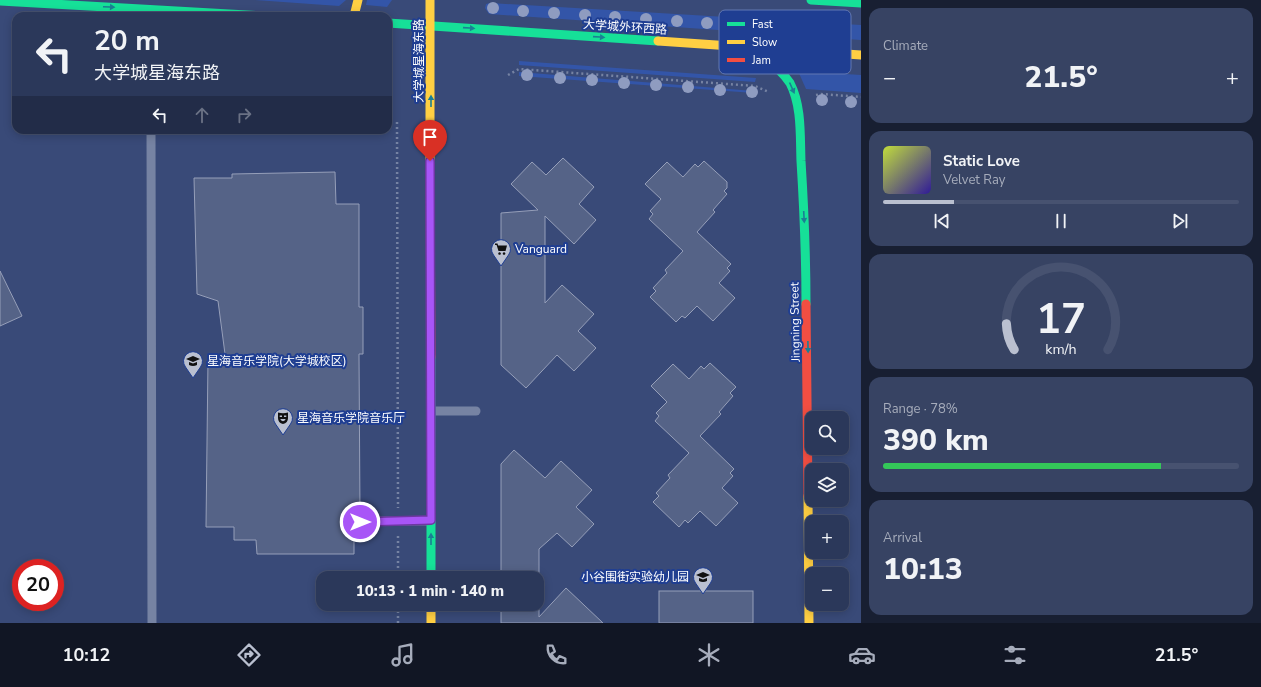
<!DOCTYPE html>
<meta charset="utf-8">
<style>
:root{--surface:#2b385a;--page:#374363;--text:#f1f3f6;--muted:#a6acbb;--line:#475270;--accent:#bac0d0}
body{margin:0;font-family:"Nunito Sans","Noto Sans SC",sans-serif;background:var(--page);color:var(--text);height:100vh;display:flex;flex-direction:column;font-size:15px;white-space:nowrap}
*{box-sizing:border-box;margin:0}
p{font-size:13px;color:var(--muted)}
.icon{flex:none;width:22px;height:22px;fill:none;stroke:currentColor;stroke-width:2;stroke-linecap:round;stroke-linejoin:round}
.map{position:relative;flex:1;overflow:hidden}
.sheet{display:flex;flex-direction:column;gap:8px;padding:8px;background:#181f32;width:400px}
.sheet>*{flex:none}
.hud{position:absolute;left:12px;top:12px;width:380px;height:122px;border-radius:12px;box-shadow:0 2px 10px #0003,0 0 0 1px var(--line);background:#2b385a;color:var(--text);overflow:hidden}
.tools{position:absolute;left:805px;top:411px;display:grid;gap:8px}
.tools a{display:grid;place-items:center;width:44px;height:44px;border-radius:8px;background:var(--surface);box-shadow:0 2px 10px #0003,0 0 0 1px var(--line);font-size:20px}
.speed{position:absolute;left:12px;top:559px;display:flex;gap:8px;font-size:20px;font-weight:700;text-align:center}
.speed>*{display:grid;place-content:center;width:52px;height:52px;border-radius:50%;background:var(--surface);box-shadow:0 2px 10px #0003,0 0 0 1px var(--line);line-height:1}
.speed .limit{border:6px solid #d22;background:#fff;color:#111}
.pin{position:absolute;display:grid;place-items:center;width:34px;height:34px;color:#fff;margin:-41px -17px;border-radius:50% 50% 50% 0;rotate:-45deg;box-shadow:0 0 4px #0007}
.pin .icon{rotate:45deg}
.me{position:absolute;width:44px;margin:-22px;rotate:90deg;stroke-linejoin:round;filter:drop-shadow(0 0 3px #0008)}
.turn{display:flex;align-items:center;gap:14px;height:84px;padding:0 16px;font-size:18px}
.turn .icon{width:52px;height:52px;stroke-width:2.5}
.turn b{display:block;font-size:28px;line-height:34px}
.lanes{display:flex;align-items:center;height:38px;padding:0 16px;background:#0003;justify-content:center;gap:20px;direction:ltr}
.lanes .off{opacity:.35}
.big{font-size:30px;font-weight:800;line-height:1.1}
.sheet .tile{flex:1;display:flex;flex-direction:column;justify-content:center;gap:6px;min-width:0;padding:0 14px;border-radius:12px;background:var(--page)}
.sheet .dial{align-items:center;gap:0}
.dial svg{height:104px;overflow:visible;fill:none;stroke:var(--line);stroke-width:7;stroke-linecap:round;text-anchor:middle}
.dial text{fill:var(--text);stroke:none}
.song{display:flex;align-items:center;gap:12px}
.cover{width:48px;height:48px;border-radius:6px;background:linear-gradient(135deg,hsl(70 70% 55%),hsl(250 70% 35%))}
.played{height:4px;border-radius:2px;background:linear-gradient(90deg,var(--accent) 20%,var(--line) 20%)}
.keys{display:flex;justify-content:space-around;direction:ltr}
.heat{display:flex;justify-content:space-between;align-items:center;font-size:22px;direction:ltr}
.charge{height:6px;border-radius:3px;background:linear-gradient(90deg,#34c759 78%,var(--line) 0)}
.trip{position:absolute;left:316px;top:571px;width:228px;height:40px;border-radius:12px;background:var(--surface);box-shadow:0 2px 10px #0003,0 0 0 1px var(--line);font-weight:800;line-height:40px;text-align:center}
.tab-bar{display:flex;height:64px;justify-content:space-around;align-items:center;background:#111624;color:var(--muted)}
.tab-bar .icon{width:28px;height:28px}
.tab-bar .current{color:var(--accent)}
.tab-bar b{font-size:18px;color:var(--text)}
main{display:flex;flex:1;min-height:0}
.map>svg:first-child{display:block}
.green{fill:#3355a8}
.building{fill:#556387;stroke:#969fb9}
.lines{fill:none;stroke-linecap:round;stroke-linejoin:round}
.path{stroke:#7683a3;stroke-width:2.5;stroke-dasharray:2 3;stroke-linecap:butt}
.lane{stroke:#7683a3;stroke-width:9}
.fast{stroke:#16e098;stroke-width:9}
.slow{stroke:#ffcf43;stroke-width:9}
.jam{stroke:#f24e42;stroke-width:9}
.tree{fill:#8f9cc0}
.oneway{fill:#1b7f94}
.route-casing{stroke:#6d37a1;stroke-width:10}
.route{stroke:#a855f7;stroke-width:7}
.labels{text-anchor:middle;dominant-baseline:central;stroke-width:4;stroke-linejoin:round;paint-order:stroke}
.street-label{font-size:12px;fill:#fff;stroke:#1f3e92}
.poi-label{font-size:12px;fill:#fff;stroke:#1f3e92;text-anchor:start}
.key{fill:#1f3e92;stroke:#6278b3;stroke-width:1}
.key-label{font-size:11px;fill:#fff}
</style>
<main>
<div class="map">
<svg width="861" height="623" viewBox="0 0 861 623">
<rect width="100%" height="100%" fill="#394a78"/>
<!-- green -->
<g class="green">
<polygon points="255,0 346,0 339,6"/>
<polygon points="367,0 392,0 387,7 366,5"/>
<polygon points="490,3 861,25 861,40 489,14 485,8 486,4"/>
<polygon points="519,61 756,78 755,82 519,65"/>
<polygon points="798,71 861,75 861,93 806,89"/>
<polygon points="519,72 754,91 754,93 519,76"/>
</g>
<!-- building -->
<g class="building">
<polygon points="563,158 594,187 579,204 596,220 574,244 545,216 545,303 562,285 594,314 578,331 596,348 574,371 557,355 526,388 501,365 501,213 538,210 511,184 532,162 546,175"/>
<polygon points="704,161 727,182 727,188 724,191 727,194 713,210 715,212 697,232 731,264 727,268 730,271 719,283 735,298 713,321 697,306 685,318 682,316 676,322 650,297 656,291 653,288 667,273 665,270 683,251 649,219 653,214 650,211 661,199 645,184 667,162 683,177 695,164 698,167"/>
<polygon points="335,172 336,204 359,204 359,307 363,307 363,354 359,354 360,515 355,518 354,521 360,527 360,531 354,532 354,554 257,554 256,540 234,540 234,527 206,527 208,359 225,354 218,301 197,294 194,178 232,178 232,174"/>
<polygon points="0,271 22,316 0,326"/>
<polygon points="710,363 736,387 730,393 733,396 719,412 721,414 700,436 734,469 730,473 733,476 722,488 738,503 716,526 700,511 688,523 685,520 679,527 653,502 659,496 656,493 670,478 668,475 689,453 655,421 659,416 656,413 667,402 651,386 673,364 689,379 701,366 704,369"/>
<polygon points="514,450 545,478 561,461 592,490 576,507 594,524 572,547 557,533 539,549 539,617 566,588 603,623 501,623 501,604 537,604 537,578 501,578 501,464"/>
<rect x="659" y="591" width="94" height="32"/>
</g>
<g class="lines">
<!-- path -->
<g class="path">
<polyline points="508,75 519,69 755,86 769,92"/>
<polyline points="816,95 821,94 861,97"/>
<polyline points="397,122 398,508"/>
<polyline points="398,578 398,535"/>
<polyline points="398,623 398,604"/>
</g>
<!-- lane -->
<g class="lane">
<polyline points="151,130 152,623"/>
<polyline points="431,411 476,411"/>
<polyline points="360,521 431,521"/>
</g>
<!-- fast -->
<g class="fast">
<polyline points="811,0 861,3"/>
<polyline points="0,1 264,16"/>
<polyline points="388,23 658,41"/>
<path d="M742 47C760 55 779 66 790 83 802 106 800 136 801 161 804 209 806 256 806 304"/>
<polyline points="431,357 431,578"/>
</g>
<!-- slow -->
<g class="slow">
<polyline points="430,0 430,174"/>
<polyline points="354,16 358,0"/>
<polyline points="658,41 861,55"/>
<polyline points="808,496 809,623"/>
<polyline points="431,604 431,623"/>
</g>
<!-- jam -->
<g class="jam">
<polyline points="430,174 431,357"/>
<polyline points="806,304 808,496"/>
</g>
</g>
<!-- trees -->
<g class="tree">
<circle cx="493" cy="8" r="6"/>
<circle cx="523" cy="11" r="6"/>
<circle cx="554" cy="13" r="6"/>
<circle cx="585" cy="15" r="6"/>
<circle cx="615" cy="17" r="6"/>
<circle cx="646" cy="19" r="6"/>
<circle cx="677" cy="21" r="6"/>
<circle cx="707" cy="23" r="6"/>
<circle cx="527" cy="75" r="6"/>
<circle cx="560" cy="78" r="6"/>
<circle cx="592" cy="80" r="6"/>
<circle cx="624" cy="83" r="6"/>
<circle cx="656" cy="85" r="6"/>
<circle cx="688" cy="87" r="6"/>
<circle cx="720" cy="90" r="6"/>
<circle cx="752" cy="92" r="6"/>
<circle cx="822" cy="100" r="6"/>
<circle cx="851" cy="102" r="6"/>
</g>
<!-- one-way arrows -->
<defs><path id="oneway-solid" d="M-6-.8H1V-3.2L6.5 0L1 3.2V.8H-6Z"/></defs>
<g class="oneway">
<use href="#oneway-solid" transform="translate(109 7) rotate(3)"/>
<use href="#oneway-solid" transform="translate(469 28) rotate(4)"/>
<use href="#oneway-solid" transform="translate(599 37) rotate(4)"/>
<use href="#oneway-solid" transform="translate(792 88) rotate(66)"/>
<use href="#oneway-solid" transform="translate(431 101) rotate(-90)"/>
<use href="#oneway-solid" transform="translate(804 217) rotate(87)"/>
<use href="#oneway-solid" transform="translate(808 347) rotate(89)"/>
<use href="#oneway-solid" transform="translate(431 539) rotate(-90)"/>
</g>
<g class="lines">
<!-- route casing -->
<g class="route-casing">
<polyline id="route" points="360,522 431,520 430,161"/>
</g>
<!-- route -->
<use href="#route" class="route"/>
</g>
<!-- icons -->
<defs>
<g id="supermarket-pin" transform="scale(1)"><path d="M0 17L-7.5 6A9.5 9.5 0 1 1 7.5 6Z" fill="#bac0d0" stroke="#1f3e92"/><path d="M-6-5.5h2.5l.6 2H6L4.5 2H-2.5L-4.4-4H-6ZM-1.5 3.2a1.3 1.3 0 1 0 .1 0ZM3 3.2a1.3 1.3 0 1 0 .1 0Z" fill="#111"/></g>
<g id="university-pin" transform="scale(1)"><path d="M0 17L-7.5 6A9.5 9.5 0 1 1 7.5 6Z" fill="#bac0d0" stroke="#1f3e92"/><path d="M0-5L7-2L0 1L-7-2ZM-4 1L0 2.5L4 1V4Q0 6-4 4Z" fill="#111"/></g>
<g id="theatre-pin" transform="scale(1)"><path d="M0 17L-7.5 6A9.5 9.5 0 1 1 7.5 6Z" fill="#bac0d0" stroke="#1f3e92"/><path d="M-5-5.5Q0-4 5-5.5V0Q5 5 0 6Q-5 5-5 0ZM-3.3-2.5H-1v1.5H-3.3ZM1-2.5H3.3v1.5H1ZM-2.8 1Q0 5.5 2.8 1Z" fill="#111"/></g>
<g id="school-pin" transform="scale(1)"><path d="M0 17L-7.5 6A9.5 9.5 0 1 1 7.5 6Z" fill="#bac0d0" stroke="#1f3e92"/><path d="M0-5L7-2L0 1L-7-2ZM-4 1L0 2.5L4 1V4Q0 6-4 4Z" fill="#111"/></g>
</defs>
<g fill-rule="evenodd">
<use href="#supermarket-pin" x="501" y="249"/>
<use href="#university-pin" x="193" y="361"/>
<use href="#theatre-pin" x="283" y="418"/>
<use href="#school-pin" x="703" y="577"/>
</g>
<g class="labels">
<!-- street labels -->
<g class="street-label">
<text transform="translate(625 27) rotate(4)">大学城外环西路</text>
<text transform="translate(419 61) rotate(-90)">大学城星海东路</text>
<text transform="translate(795 322) rotate(-91)">Jingning Street</text>
</g>
<!-- poi labels -->
<g class="poi-label">
<text x="515" y="249">Vanguard</text>
<text x="207" y="361">星海音乐学院(大学城校区)</text>
<text x="297" y="418">星海音乐学院音乐厅</text>
<text x="689" y="577" text-anchor="end">小谷围街实验幼儿园</text>
</g>
</g>
<!-- legend -->
<rect x="719" y="10" width="132" height="64" rx="6" class="key"/>
<rect x="727" y="22" width="18" height="4" fill="#16e098"/>
<rect x="727" y="40" width="18" height="4" fill="#ffcf43"/>
<rect x="727" y="58" width="18" height="4" fill="#f24e42"/>
<g class="key-label">
<text x="752" y="28">Fast</text>
<text x="752" y="46">Slow</text>
<text x="752" y="64">Jam</text>
</g>
</svg>
<div class="tools">
<a><svg class="icon" aria-label="search" viewBox="0 0 24 24"><circle cx="10" cy="10" r="6"/><path d="M15 15l6 6"/></svg></a>
<a><svg class="icon" aria-label="layers" viewBox="0 0 24 24"><path d="M12 4l9 5-9 5-9-5zM3 14l9 5 9-5"/></svg></a>
<a>+</a>
<a>−</a>
</div>
<div class="speed"><div class="limit">20</div></div>
<div class="pin" style="left:430px;top:161px;background:#d93025"><svg class="icon" aria-label="arrive" viewBox="0 0 24 24"><path d="M6 21V4h12l-3 4 3 4H6"/></svg></div>
<svg class="me" style="left:360px;top:522px" viewBox="-20 -20 40 40"><circle r="17" fill="#a855f7" stroke="#fff" stroke-width="3"/><path d="M0-11L8 9 0 5-8 9z" fill="#fff"/></svg>
<div class="trip">10:13 · 1 min · 140 m</div>
<div class="hud">
<div class="turn"><svg class="icon" aria-label="left" viewBox="0 0 24 24"><path d="M17 20v-9H6M10 6l-5 5 5 5"/></svg><div><b>20 m</b>大学城星海东路</div></div>
<div class="lanes"><svg class="icon" aria-label="left" viewBox="0 0 24 24"><path d="M17 20v-9H6M10 6l-5 5 5 5"/></svg><svg class="icon off" aria-label="ahead" viewBox="0 0 24 24"><path d="M12 20V5M6 11l6-6 6 6"/></svg><svg class="icon off" aria-label="right" viewBox="0 0 24 24"><path d="M7 20v-9h11M14 6l5 5-5 5"/></svg></div>
</div>
</div>
<section class="sheet">
<div class="tile"><p>Climate</p>
<div class="heat"><a>−</a><b class="big">21.5°</b><a>+</a></div>
</div>
<div class="tile">
<div class="song"><i class="cover"></i><div><b>Static Love</b><p>Velvet Ray</p></div></div>
<div class="played"></div>
<div class="keys"><svg class="icon" aria-label="previous" viewBox="0 0 24 24"><path d="M18 5L8 12l10 7zM5 5v14"/></svg><svg class="icon" aria-label="pause" viewBox="0 0 24 24"><path d="M8 5v14M16 5v14"/></svg><svg class="icon" aria-label="next" viewBox="0 0 24 24"><path d="M6 5l10 7-10 7zM19 5v14"/></svg></div>
</div>
<div class="tile dial"><svg viewBox="0 0 100 80">
<path d="M14 69A42 42 0 1 1 86 69"/>
<path d="M14 69A42 42 0 0 1 8 49" stroke="#bac0d0"/>
<text x="50" y="56" font-size="32" font-weight="700">17</text>
<text x="50" y="72" font-size="11">km/h</text>
</svg></div>
<div class="tile"><p>Range · 78%</p><b class="big">390 km</b><div class="charge"></div></div>
<div class="tile"><p>Arrival</p><b class="big">10:13</b></div>
</section>
</main>
<nav class="tab-bar">
<b>10:12</b>
<svg class="icon current" aria-label="directions" viewBox="0 0 24 24"><path d="M12 3l9 9-9 9-9-9zM9 14v-3h6M13 9l2 2-2 2"/></svg>
<svg class="icon" aria-label="music" viewBox="0 0 24 24"><path d="M9 18V5l10-2v13"/><circle cx="6" cy="18" r="3"/><circle cx="16" cy="16" r="3"/></svg>
<svg class="icon" aria-label="phone" viewBox="0 0 24 24"><path d="M5 4h4l2 5-3 2q2 4 5 5l2-3 5 2v4C11 20 4 13 5 4z"/></svg>
<svg class="icon" aria-label="climate" viewBox="0 0 24 24"><path d="M12 3v18M4 7l16 10M4 17L20 7"/></svg>
<svg class="icon" aria-label="car" viewBox="0 0 24 24"><path d="M5 17H2v-5l4-1 3-4h7l3 4 3 1v5h-3M9 17h6M6 11h13"/><circle cx="7" cy="17" r="2"/><circle cx="17" cy="17" r="2"/></svg>
<svg class="icon" aria-label="filters" viewBox="0 0 24 24"><path d="M4 7h16M4 17h16"/><circle cx="9" cy="7" r="2"/><circle cx="15" cy="17" r="2"/></svg>
<b>21.5°</b>
</nav>
